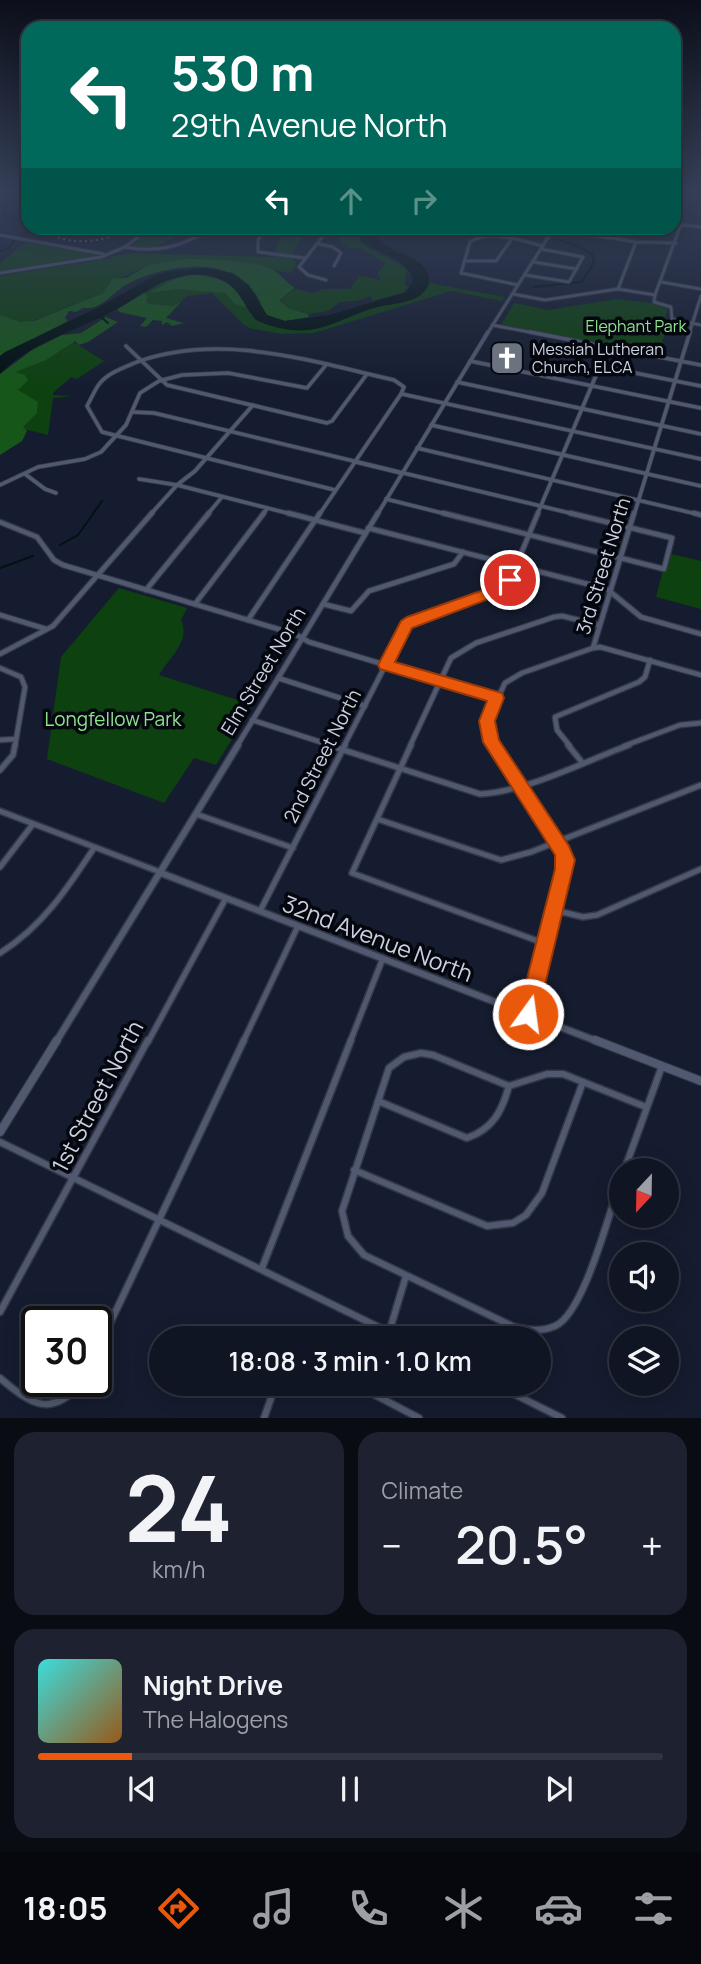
<!DOCTYPE html>
<meta charset="utf-8">
<style>
:root{--surface:#101523;--page:#1e2230;--text:#f1f3f6;--muted:#9c9fa6;--line:#303441;--accent:#ea580c}
body{margin:0;font-family:Manrope,sans-serif;background:var(--page);color:var(--text);height:100vh;display:flex;flex-direction:column;font-size:26px;white-space:nowrap}
*{box-sizing:border-box;margin:0}
p{font-size:23px;color:var(--muted)}
.icon{flex:none;width:38px;height:38px;fill:none;stroke:currentColor;stroke-width:2;stroke-linecap:round;stroke-linejoin:round}
.map{position:relative;height:1418px;overflow:hidden}
.panel{display:flex;flex-direction:column;gap:14px;padding:14px;background:#090c13;flex:1}
.panel>*{flex:none}
.hud{position:absolute;left:21px;top:21px;width:660px;height:214px;border-radius:21px;box-shadow:0 4px 18px #0003,0 0 0 2px var(--line);background:#00695c;color:#fff;overflow:hidden}
.needle{width:46px;rotate:202deg}
.controls{position:absolute;left:609px;top:1158px;display:grid;gap:14px}
.controls a{display:grid;place-items:center;width:70px;height:70px;border-radius:50%;background:var(--surface);box-shadow:0 4px 18px #0003,0 0 0 2px var(--line);font-size:35px}
.speed{position:absolute;left:21px;top:1306px;display:flex;gap:14px;font-size:35px;font-weight:700;text-align:center}
.speed>*{display:grid;place-content:center;width:91px;height:91px;border-radius:50%;background:var(--surface);box-shadow:0 4px 18px #0003,0 0 0 2px var(--line);line-height:1}
.speed .limit{border:4px solid #111;border-radius:10px;background:#fff;color:#111}
.pin{position:absolute;display:grid;place-items:center;width:60px;height:60px;color:#fff;margin:-30px;border:4px solid #fff;border-radius:50%;box-shadow:0 2px 7px #0007}
.me{position:absolute;width:77px;margin:-38px;rotate:14deg;stroke-linejoin:round;filter:drop-shadow(0 0 5px #0008)}
.turn{display:flex;align-items:center;gap:24px;height:147px;padding:0 35px;font-size:32px}
.turn .icon{width:91px;height:91px;stroke-width:2.5}
.turn b{display:block;font-size:49px;line-height:60px}
.lanes{display:flex;align-items:center;height:66px;padding:0 35px;background:#0003;justify-content:center;gap:35px;direction:ltr}
.lanes .off{opacity:.35}
.big{font-size:52px;font-weight:600;line-height:1.1}
.panel .card{flex:1;display:flex;flex-direction:column;justify-content:center;gap:10px;min-width:0;padding:0 24px;border-radius:21px;background:var(--page)}
.panel .dial{align-items:center;gap:0}
.dial b{font-size:91px;line-height:1}
.song{display:flex;align-items:center;gap:21px}
.cover{width:84px;height:84px;border-radius:10px;background:linear-gradient(135deg,hsl(180 70% 55%),hsl(30 70% 35%))}
.played{height:7px;border-radius:4px;background:linear-gradient(90deg,var(--accent) 15%,var(--line) 15%)}
.keys{display:flex;justify-content:space-around;direction:ltr}
.heat{display:flex;justify-content:space-between;align-items:center;font-size:38px;direction:ltr}
.panel .tiles{flex:1;display:grid;gap:14px;grid-template-columns:1fr 1fr}
.card:last-child{grid-column:span 2}
.trip{position:absolute;left:149px;top:1326px;width:402px;height:70px;border-radius:35px;background:var(--surface);box-shadow:0 4px 18px #0003,0 0 0 2px var(--line);font-weight:600;line-height:70px;text-align:center}
.dock{display:flex;height:112px;justify-content:space-around;align-items:center;background:#06080e;color:var(--muted)}
.dock .icon{width:49px;height:49px}
.dock .selected{color:var(--accent)}
.dock b{font-size:32px;color:var(--text)}
.map>svg:first-child{display:block}
.green{fill:#0d410f}
.forest{fill:#165619}
.water{fill:#021112}
.lines{fill:none;stroke-linecap:round;stroke-linejoin:round}
.stream{stroke:#021112;stroke-width:2}
.minor-far4-casing{stroke:#333746;stroke-width:4.5}
.minor-far3-casing{stroke:#333746;stroke-width:5}
.minor-far2-casing{stroke:#333746;stroke-width:7}
.minor-far1-casing{stroke:#333746;stroke-width:8}
.minor-casing{stroke:#333746;stroke-width:9}
.tertiary-far4-casing{stroke:#333746;stroke-width:4.5}
.tertiary-far3-casing{stroke:#333746;stroke-width:5}
.tertiary-far2-casing{stroke:#333746;stroke-width:7}
.tertiary-far1-casing{stroke:#333746;stroke-width:9}
.tertiary-casing{stroke:#333746;stroke-width:10}
.minor-far4{stroke:#50596f;stroke-width:2.5}
.minor-far3{stroke:#50596f;stroke-width:3.5}
.minor-far2{stroke:#50596f;stroke-width:4.5}
.minor-far1{stroke:#50596f;stroke-width:5}
.minor{stroke:#50596f;stroke-width:6}
.tertiary-far4{stroke:#50596f;stroke-width:2.5}
.tertiary-far3{stroke:#50596f;stroke-width:3.5}
.tertiary-far2{stroke:#50596f;stroke-width:4.5}
.tertiary-far1{stroke:#50596f;stroke-width:6}
.tertiary{stroke:#50596f;stroke-width:8}
.rail{stroke:#6f7586;stroke-width:2;stroke-dasharray:2 3.5;stroke-linecap:butt}
.route{fill:#ea580c;stroke:#983908;stroke-width:2}
.labels{text-anchor:middle;dominant-baseline:central;stroke-width:7;stroke-linejoin:round;paint-order:stroke}
.far-park-label{font-size:16px;fill:#8fe38d;stroke:#05070f}
.far-poi-label{font-size:16px;fill:#ccd1df;stroke:#05070f;text-anchor:start}
.street-label{font-size:19px;fill:#ccd1df;stroke:#05070f}
.park-label{font-size:19px;fill:#8fe38d;stroke:#05070f}
.near-street-label{font-size:23px;fill:#ccd1df;stroke:#05070f}
</style>
<div class="map">
<svg width="701" height="1418" viewBox="0 0 701 1418">
<rect width="100%" height="100%" fill="#151c2f"/>
<!-- green -->
<g class="green">
<polygon points="152,228 190,228 148,251 128,246"/>
<path d="M282 228H309L290 257 295 261 296 266 290 273C245 264 200 258 154 265 139 267 129 278 113 278L103 293 30 322 54 328 0 356V276L112 258 111 256 134 253 274 257Z"/>
<path d="M341 228H359V239C372 254 394 258 409 272L406 273 405 285 409 287 402 293 372 301 371 296 357 301 340 302 328 311 308 314 290 309 279 299 296 289 314 293 322 289H350L359 276 381 280 377 273 386 263 360 248 351 249 339 241Z"/>
<polygon points="26,242 96,255 0,272 0,263"/>
<path d="M191 275 243 299C249 314 254 319 269 324 312 338 332 321 372 308 392 302 419 305 429 283L505 297 502 301 451 291 314 333 282 334 252 329 244 325 212 293 187 296 162 319 118 309 165 281Z"/>
<polygon points="616,299 653,303 668,309 665,318 669,321 658,355 501,325 514,303 549,310"/>
<polygon points="62,335 104,361 77,379 71,377 53,393 53,395 73,396 53,398 48,435 0,423 0,374"/>
<polygon points="671,554 701,561 701,609 656,597 663,570 667,571"/>
<path d="M119 588 187 608 181 620C191 641 169 658 159 675L253 705 216 765 194 758 164 803 47 759 61 657Z"/>
</g>
<!-- forest -->
<g class="forest">
<path d="M183 259C203 259 260 260 275 271 282 276 288 284 295 288L279 300 290 309 308 314 309 317 285 321 267 315C261 308 260 298 254 292 246 284 228 271 218 269 190 262 142 272 120 289 108 298 99 310 83 308L77 312 69 311 65 318 68 321 0 356V315L20 322 34 321 103 293 113 278H126L149 265Z"/>
<path d="M191 275C216 275 236 282 246 307L235 304 225 293 177 289 149 293 177 278Z"/>
<polygon points="144,293 148,296 146,301 148,304 173,306 181,302 166,318 184,323 172,326 167,322 162,325 162,321 153,320 146,327 140,326 147,318 119,312 118,309"/>
<polygon points="106,317 118,322 88,342 79,345 75,341 46,360 15,372 25,375 28,380 18,390 38,402 37,413 23,427 27,431 22,441 0,455 0,374 32,350 62,335 81,333"/>
</g>
<!-- water -->
<path class="water" d="M359 228H377L375 233C383 255 430 254 429 281 429 288 422 295 416 298 404 304 388 304 374 308 352 314 331 328 308 330 291 332 271 327 256 320 243 305 239 285 217 278 203 273 188 274 174 278 152 284 133 301 113 311 76 331 29 343 0 374V356L5 352 99 307 156 275 171 271 206 268 233 273 249 285 267 315 285 321 330 315 406 292 413 281C410 261 380 253 365 244L361 241Z"/>
<g class="lines">
<!-- stream -->
<g class="stream">
<polyline points="19,197 23,191"/>
<polyline points="18,199 3,210 6,216 23,220 23,225 32,229 21,236"/>
<polyline points="0,251 9,248 14,240"/>
<polyline points="534,287 582,282 594,262 592,254 578,246 555,239"/>
<polyline points="101,317 108,323"/>
<polyline points="60,545 78,535 102,501"/>
<polyline points="0,568 33,556"/>
</g>
<!-- minor-far4 casing -->
<g class="minor-far4-casing">
<g id="minor-far4">
<polyline points="696,191 701,192"/>
<polyline points="266,228 258,240 258,252 305,258"/>
<polyline points="622,228 656,230 687,225 701,227"/>
<polyline points="553,229 636,242 676,243"/>
<polyline points="319,244 333,247 341,253 334,266"/>
<path d="M125 247C160 254 183 245 214 228"/>
<polyline points="464,261 496,261 511,240"/>
<polyline points="533,262 577,269"/>
<polyline points="525,275 569,282 583,257 541,249"/>
<polyline points="326,280 308,275 299,267 329,228"/>
<polyline points="661,282 701,289"/>
<path d="M518 285 461 273 470 242C492 228 520 241 543 246"/>
<polyline points="618,289 636,242"/>
<polyline points="513,294 545,300 618,289 655,295"/>
<polyline points="655,295 680,227"/>
<polyline points="655,295 654,302 671,307 672,319 701,325"/>
<polyline points="689,334 701,296"/>
</g>
</g>
<!-- minor-far3 casing -->
<g class="minor-far3-casing">
<g id="minor-far3">
<polyline points="126,346 167,385 327,423 332,421 367,374"/>
<polyline points="470,361 701,408"/>
<polyline points="457,382 701,434"/>
<polyline points="402,394 701,459"/>
<polyline points="132,412 154,413 578,515"/>
<polyline points="431,425 701,486"/>
<polyline points="417,448 701,515"/>
<polyline points="356,462 401,473"/>
<polyline points="25,474 45,489 56,493"/>
<polyline points="139,479 177,485 295,515"/>
<polyline points="0,485 38,467 85,459 101,452 126,425 140,393 159,381 182,375 228,373 307,388 326,365"/>
<polyline points="386,499 450,515"/>
<polyline points="150,515 177,485 195,471 253,405"/>
<polyline points="207,515 222,497"/>
<polyline points="262,515 267,509"/>
<path d="M319 515 401 394 404 387 394 380C310 361 222 332 137 362 125 367 108 373 100 383 95 389 91 399 87 406L102 432 335 490"/>
<polyline points="537,515 600,366 701,386"/>
<polyline points="634,515 690,332"/>
</g>
</g>
<!-- minor-far2 casing -->
<g class="minor-far2-casing">
<g id="minor-far2">
<polyline points="288,513 365,533"/>
<polyline points="443,513 664,569 672,538 570,513"/>
<polyline points="694,513 701,515"/>
<polyline points="0,522 37,537 54,560 63,565 295,634 309,642 496,698"/>
<polyline points="368,528 607,589 641,617 701,634"/>
<polyline points="146,590 209,513"/>
<polyline points="195,604 264,513"/>
<polyline points="323,604 351,611 369,591 454,564 463,552"/>
<polyline points="0,615 46,629"/>
<polyline points="248,620 320,513"/>
<polyline points="594,648 600,647 701,675"/>
<polyline points="0,654 53,626 152,513"/>
<polyline points="0,668 21,677 25,687 15,746"/>
<polyline points="278,678 365,706"/>
<polyline points="252,720 333,746"/>
<polyline points="0,740 16,739"/>
<polyline points="344,746 406,625 431,612 487,595 510,580 538,513"/>
<polyline points="410,746 451,658 476,643 554,617 562,616 599,625"/>
<polyline points="494,746 487,721 505,683 522,673 593,648 634,513"/>
<polyline points="570,746 557,730 555,717 639,682 645,677 650,660"/>
<polyline points="624,746 680,725 701,723"/>
</g>
</g>
<!-- minor-far1 casing -->
<g class="minor-far1-casing">
<g id="minor-far1">
<path d="M328 745 480 794C529 791 583 762 629 745"/>
<polyline points="411,745 352,873 546,944"/>
<polyline points="493,745 566,860 528,1014"/>
<polyline points="568,745 581,761"/>
<polyline points="0,770 13,755 15,745"/>
<polyline points="0,811 160,872"/>
<polyline points="196,814 293,848"/>
<polyline points="377,819 501,860 531,852 701,785"/>
<polyline points="0,867 33,824"/>
<polyline points="554,910 583,917 597,915 701,869"/>
<polyline points="260,911 345,745"/>
<path d="M0 953C42 927 67 889 94 848"/>
<polyline points="148,1042 226,898"/>
<polyline points="243,1042 298,926"/>
<polyline points="350,1042 383,958"/>
</g>
</g>
<!-- minor casing -->
<g class="minor-casing">
<g id="minor">
<path d="M378 1101 467 1138C493 1129 502 1111 509 1086"/>
<polyline points="0,1142 403,1339"/>
<polyline points="354,1170 487,1226 513,1223 526,1215 542,1193 583,1082"/>
<polyline points="624,1171 662,1066"/>
<path d="M621 1179C610 1210 584 1314 555 1326 542 1332 525 1330 512 1326L364 1255 348 1236 342 1211 389 1068 404 1057 421 1053 433 1055 509 1086 547 1074H563L646 1107"/>
<polyline points="262,1268 351,1040"/>
<polyline points="0,1312 148,1040"/>
<polyline points="387,1339 406,1276"/>
<polyline points="96,1353 244,1040"/>
<path d="M0 1378C33 1406 51 1418 84 1381"/>
<polyline points="354,1384 419,1418"/>
<polyline points="494,1384 562,1418"/>
<polyline points="264,1418 276,1384"/>
</g>
</g>
<!-- tertiary-far4 casing -->
<g class="tertiary-far4-casing">
<g id="tertiary-far4">
<polyline points="0,235 103,254"/>
<polyline points="0,273 101,257 125,247 150,228"/>
<polyline points="492,325 540,334"/>
<polyline points="487,334 554,228"/>
</g>
</g>
<!-- tertiary-far3 casing -->
<g class="tertiary-far3-casing">
<g id="tertiary-far3">
<polyline points="530,332 701,365"/>
<polyline points="377,515 488,332"/>
</g>
</g>
<!-- tertiary-far2 casing -->
<g class="tertiary-far2-casing">
<polyline id="tertiary-far2" points="237,746 378,513"/>
</g>
<!-- tertiary-far1 casing -->
<g class="tertiary-far1-casing">
<g id="tertiary-far1">
<polyline points="161,873 599,1042"/>
<polyline points="56,1042 238,745"/>
</g>
</g>
<!-- tertiary casing -->
<g class="tertiary-casing">
<g id="tertiary">
<polyline points="595,1040 701,1081"/>
<polyline points="0,1132 57,1040"/>
</g>
</g>
<!-- minor-far4 -->
<use href="#minor-far4" class="minor-far4"/>
<!-- minor-far3 -->
<use href="#minor-far3" class="minor-far3"/>
<!-- minor-far2 -->
<use href="#minor-far2" class="minor-far2"/>
<!-- minor-far1 -->
<use href="#minor-far1" class="minor-far1"/>
<!-- minor -->
<use href="#minor" class="minor"/>
<!-- tertiary-far4 -->
<use href="#tertiary-far4" class="tertiary-far4"/>
<!-- tertiary-far3 -->
<use href="#tertiary-far3" class="tertiary-far3"/>
<!-- tertiary-far2 -->
<use href="#tertiary-far2" class="tertiary-far2"/>
<!-- tertiary-far1 -->
<use href="#tertiary-far1" class="tertiary-far1"/>
<!-- tertiary -->
<use href="#tertiary" class="tertiary"/>
<!-- rail -->
<g class="rail">
<path d="M38 228C68 247 101 244 131 228"/>
<polyline points="45,228 75,228"/>
</g>
</g>
<!-- sky -->
<linearGradient id="sky" x2="0" y2="1"><stop stop-color="#0c0f1a"/><stop offset="0.49" stop-color="#354058"/><stop offset="1" stop-color="#354058" stop-opacity="0"/></linearGradient>
<rect width="701" height="390" fill="url(#sky)"/>
<!-- route -->
<polygon class="route" points="510,575 517,580 502,594 412,628 395,662 502,693 504,698 495,721 499,740 569,846 575,860 538,1014 535,1021 528,1024 521,1021 518,1014 555,869 555,855 483,742 479,721 487,701 380,669 378,665 401,621 407,617 492,587"/>
<!-- icons -->
<defs>
<g id="church-square" transform="scale(1.75)"><rect x="-9" y="-9" width="18" height="18" rx="4" fill="#6b7280" stroke="#05070f"/><path d="M-1.2-6h2.4v3.5h3.3v2.4h-3.3V6h-2.4V-.1h-3.3v-2.4h3.3Z" fill="#fff"/></g>
</defs>
<g fill-rule="evenodd">
<use href="#church-square" x="507" y="358"/>
</g>
<g class="labels">
<!-- far-park labels -->
<g class="far-park-label">
<text x="636" y="326">Elephant Park</text>
</g>
<!-- far-poi labels -->
<g class="far-poi-label">
<text x="532" y="349">Messiah Lutheran<tspan x="532" dy="18">Church, ELCA</tspan></text>
</g>
<!-- street labels -->
<g class="street-label">
<text transform="translate(603 566) rotate(-73)">3rd Street North</text>
<text transform="translate(263 671) rotate(-59)">Elm Street North</text>
<text transform="translate(322 756) rotate(-63)">2nd Street North</text>
</g>
<!-- park labels -->
<g class="park-label">
<text x="113" y="719">Longfellow Park</text>
</g>
<!-- near-street labels -->
<g class="near-street-label">
<text transform="translate(378 938) rotate(21)">32nd Avenue North</text>
<text transform="translate(97 1096) rotate(-62)">1st Street North</text>
</g>
</g>
</svg>
<div class="controls">
<a><svg class="needle" viewBox="-14 -14 28 28"><path d="M0-13l5 13h-10z" fill="#e53935"/><path d="M0 13l5-13h-10z" fill="#9c9fa6"/></svg></a>
<a><svg class="icon" aria-label="sound" viewBox="0 0 24 24"><path d="M4 9h4l5-4v14l-5-4H4zM17 9q2 3 0 6"/></svg></a>
<a><svg class="icon" aria-label="layers" viewBox="0 0 24 24"><path d="M12 4l9 5-9 5-9-5zM3 14l9 5 9-5"/></svg></a>
</div>
<div class="speed"><div class="limit">30</div></div>
<div class="pin" style="left:510px;top:580px;background:#d93025"><svg class="icon" aria-label="arrive" viewBox="0 0 24 24"><path d="M6 21V4h12l-3 4 3 4H6"/></svg></div>
<svg class="me" style="left:528px;top:1014px" viewBox="-20 -20 40 40"><circle r="17" fill="#ea580c" stroke="#fff" stroke-width="3"/><path d="M0-11L8 9 0 5-8 9z" fill="#fff"/></svg>
<div class="trip">18:08 · 3 min · 1.0 km</div>
<div class="hud">
<div class="turn"><svg class="icon" aria-label="left" viewBox="0 0 24 24"><path d="M17 20v-9H6M10 6l-5 5 5 5"/></svg><div><b>530 m</b>29th Avenue North</div></div>
<div class="lanes"><svg class="icon" aria-label="left" viewBox="0 0 24 24"><path d="M17 20v-9H6M10 6l-5 5 5 5"/></svg><svg class="icon off" aria-label="ahead" viewBox="0 0 24 24"><path d="M12 20V5M6 11l6-6 6 6"/></svg><svg class="icon off" aria-label="right" viewBox="0 0 24 24"><path d="M7 20v-9h11M14 6l5 5-5 5"/></svg></div>
</div>
</div>
<section class="panel">
<div class="tiles">
<div class="card dial"><b>24</b><p>km/h</p></div>
<div class="card"><p>Climate</p>
<div class="heat"><a>−</a><b class="big">20.5°</b><a>+</a></div>
</div>
<div class="card">
<div class="song"><i class="cover"></i><div><b>Night Drive</b><p>The Halogens</p></div></div>
<div class="played"></div>
<div class="keys"><svg class="icon" aria-label="previous" viewBox="0 0 24 24"><path d="M18 5L8 12l10 7zM5 5v14"/></svg><svg class="icon" aria-label="pause" viewBox="0 0 24 24"><path d="M8 5v14M16 5v14"/></svg><svg class="icon" aria-label="next" viewBox="0 0 24 24"><path d="M6 5l10 7-10 7zM19 5v14"/></svg></div>
</div>
</div>
</section>
<nav class="dock">
<b>18:05</b>
<svg class="icon selected" aria-label="directions" viewBox="0 0 24 24"><path d="M12 3l9 9-9 9-9-9zM9 14v-3h6M13 9l2 2-2 2"/></svg>
<svg class="icon" aria-label="music" viewBox="0 0 24 24"><path d="M9 18V5l10-2v13"/><circle cx="6" cy="18" r="3"/><circle cx="16" cy="16" r="3"/></svg>
<svg class="icon" aria-label="phone" viewBox="0 0 24 24"><path d="M5 4h4l2 5-3 2q2 4 5 5l2-3 5 2v4C11 20 4 13 5 4z"/></svg>
<svg class="icon" aria-label="climate" viewBox="0 0 24 24"><path d="M12 3v18M4 7l16 10M4 17L20 7"/></svg>
<svg class="icon" aria-label="car" viewBox="0 0 24 24"><path d="M5 17H2v-5l4-1 3-4h7l3 4 3 1v5h-3M9 17h6M6 11h13"/><circle cx="7" cy="17" r="2"/><circle cx="17" cy="17" r="2"/></svg>
<svg class="icon" aria-label="filters" viewBox="0 0 24 24"><path d="M4 7h16M4 17h16"/><circle cx="9" cy="7" r="2"/><circle cx="15" cy="17" r="2"/></svg>
</nav>
